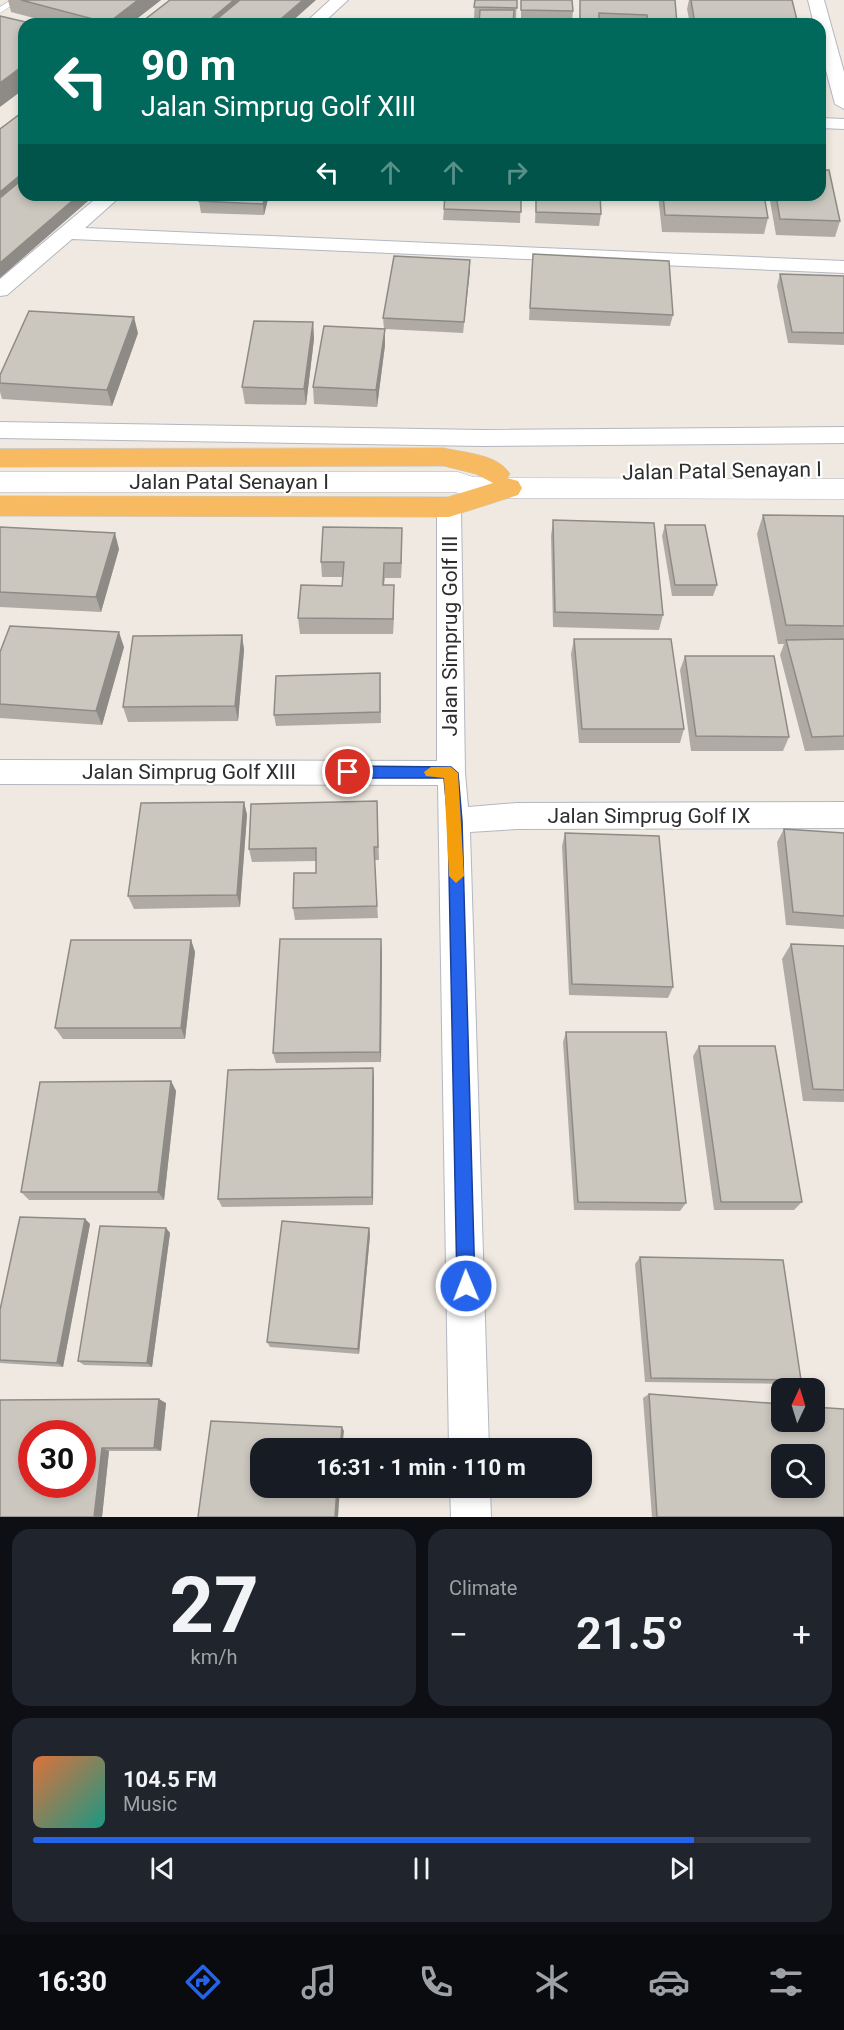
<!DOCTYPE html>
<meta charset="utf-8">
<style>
:root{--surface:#171b24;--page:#20242c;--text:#f1f3f6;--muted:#9ea1a6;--line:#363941;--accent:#2563eb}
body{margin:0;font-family:Roboto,sans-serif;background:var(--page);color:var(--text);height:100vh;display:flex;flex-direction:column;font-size:22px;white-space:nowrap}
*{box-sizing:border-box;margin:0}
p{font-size:20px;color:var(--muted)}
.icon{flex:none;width:33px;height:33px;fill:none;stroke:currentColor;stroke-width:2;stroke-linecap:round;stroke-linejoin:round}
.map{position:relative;height:1517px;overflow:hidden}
.drawer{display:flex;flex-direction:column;gap:12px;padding:12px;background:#0d0f14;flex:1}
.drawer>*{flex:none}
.guide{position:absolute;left:18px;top:18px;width:808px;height:183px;border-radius:18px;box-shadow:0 3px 9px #0003;background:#00695c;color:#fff;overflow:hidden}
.needle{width:39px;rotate:4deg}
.fabs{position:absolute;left:771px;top:1378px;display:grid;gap:12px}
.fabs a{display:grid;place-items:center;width:54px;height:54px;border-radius:12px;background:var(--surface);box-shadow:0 3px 9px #0003;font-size:30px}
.speed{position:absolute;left:18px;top:1420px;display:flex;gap:12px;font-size:30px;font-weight:700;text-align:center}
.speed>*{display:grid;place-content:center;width:78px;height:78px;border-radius:50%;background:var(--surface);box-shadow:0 3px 9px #0003;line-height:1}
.speed .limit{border:9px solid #d22;background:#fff;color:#111}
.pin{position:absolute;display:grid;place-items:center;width:51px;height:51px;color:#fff;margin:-26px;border:3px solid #fff;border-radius:50%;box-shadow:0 2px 6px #0007}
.me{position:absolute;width:66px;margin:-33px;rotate:359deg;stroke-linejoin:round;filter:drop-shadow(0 0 4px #0008)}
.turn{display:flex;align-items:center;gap:21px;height:126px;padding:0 24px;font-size:27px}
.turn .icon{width:78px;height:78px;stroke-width:2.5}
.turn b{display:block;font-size:42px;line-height:51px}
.lanes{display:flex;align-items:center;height:57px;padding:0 24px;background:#0003;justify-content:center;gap:30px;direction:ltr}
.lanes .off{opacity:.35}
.big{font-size:45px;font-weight:700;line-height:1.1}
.drawer .widget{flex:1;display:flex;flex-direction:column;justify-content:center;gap:9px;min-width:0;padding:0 21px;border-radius:18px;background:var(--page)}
.drawer .dial{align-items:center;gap:0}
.dial b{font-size:78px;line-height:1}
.song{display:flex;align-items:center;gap:18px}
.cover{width:72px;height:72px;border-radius:9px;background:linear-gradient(135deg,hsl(20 70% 55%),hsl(170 70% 35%))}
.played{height:6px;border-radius:3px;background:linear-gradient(90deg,var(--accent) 85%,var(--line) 85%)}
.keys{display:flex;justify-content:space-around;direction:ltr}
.heat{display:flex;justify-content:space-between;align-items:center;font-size:33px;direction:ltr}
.drawer .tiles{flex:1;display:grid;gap:12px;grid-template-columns:1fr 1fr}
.widget:last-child{grid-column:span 2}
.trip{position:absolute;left:250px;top:1438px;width:342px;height:60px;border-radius:18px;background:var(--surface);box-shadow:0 3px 9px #0003;font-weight:700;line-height:60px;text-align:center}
.tab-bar{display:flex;height:96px;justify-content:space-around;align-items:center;background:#090b0e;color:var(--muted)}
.tab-bar .icon{width:42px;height:42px}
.tab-bar .on{color:var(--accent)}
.tab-bar b{font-size:27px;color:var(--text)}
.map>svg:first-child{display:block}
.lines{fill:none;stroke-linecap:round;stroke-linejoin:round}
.service-casing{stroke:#b4b7c1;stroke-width:1}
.minor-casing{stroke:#b4b7c1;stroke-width:2}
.secondary-casing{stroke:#b4b7c1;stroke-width:1}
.trunk-casing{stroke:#c9c9c9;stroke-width:1}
.service{fill:#fff;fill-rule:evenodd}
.minor{fill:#fff;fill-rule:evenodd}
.secondary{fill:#fff;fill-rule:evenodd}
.trunk{fill:#f8ba60;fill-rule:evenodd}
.wall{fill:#afaba4}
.shaded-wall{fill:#8e8b86}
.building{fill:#cbc7bf;stroke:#8e8b86;stroke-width:1.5;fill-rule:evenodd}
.route{fill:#2563eb;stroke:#184099;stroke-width:1.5}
.slow{fill:#f59e0b}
.labels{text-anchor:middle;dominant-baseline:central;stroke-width:4.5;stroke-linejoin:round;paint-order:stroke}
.street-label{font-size:21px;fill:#2e2e2e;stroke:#fff}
</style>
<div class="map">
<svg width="844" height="1517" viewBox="0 0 844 1517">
<rect width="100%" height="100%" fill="#efe9e1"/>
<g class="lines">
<!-- service casing -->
<g class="service-casing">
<polygon id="service" points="11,0 20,0 0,13 0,7"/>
</g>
<!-- minor casing -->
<g class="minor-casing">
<g id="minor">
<polygon points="330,0 348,0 322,24 304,24"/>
<polygon points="808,0 824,0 844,72 844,109 835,104 820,48 820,24 814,24"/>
<polygon points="820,118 844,119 844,129 820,128"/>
<polygon points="100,195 122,195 85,228 844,261 844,273 72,239 7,295 0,296 0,279"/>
<polygon points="0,422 483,430 844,427 844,443 483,446 0,438"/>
<polygon points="449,498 458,501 461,507 465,773 468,807 517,803 844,802 844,828 517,829 470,832 489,1449 449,1449 438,785 0,784 0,760 437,761 437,507 440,501"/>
<polygon points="450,1488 490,1488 491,1517 451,1517"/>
</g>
</g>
<!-- secondary casing -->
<g class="secondary-casing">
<polygon id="secondary" points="0,472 458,472 473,477 508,478 844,479 844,499 508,498 470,497 455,492 0,492"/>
</g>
<!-- trunk casing -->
<g class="trunk-casing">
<path id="trunk" d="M444 448C465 453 498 454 510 474L507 478 518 481 522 488 518 495 449 517 0 516V496L448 497 493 483 476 474 444 466 0 467V449Z"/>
</g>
<!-- service -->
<use href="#service" class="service"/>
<!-- minor -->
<use href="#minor" class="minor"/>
<!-- secondary -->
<use href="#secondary" class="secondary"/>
<!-- trunk -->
<use href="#trunk" class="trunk"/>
</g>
<!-- wall -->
<g class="wall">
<polygon points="8,0 161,0 130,24 57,24 11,12"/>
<polygon points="475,0 517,0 516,19 474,18"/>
<polygon points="521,0 573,11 572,22 521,21"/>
<polygon points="580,0 675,0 677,24 579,24"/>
<polygon points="689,0 792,0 798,24 690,24 687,9"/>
<polygon points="201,195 269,195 264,215 201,213 199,201"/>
<polygon points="521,195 520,223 443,220 444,209"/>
<polygon points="536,195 600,195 601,214 599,226 535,223"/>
<polygon points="658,195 764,195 768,218 764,234 662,232"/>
<polygon points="769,195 820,195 840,221 835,237 776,235"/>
<polygon points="470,260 463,333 385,329 385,345 377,407 314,404 313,387 384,329 383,318"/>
<polygon points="532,266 673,315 670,326 529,320"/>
<polygon points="780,274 844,276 844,345 788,343 777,286"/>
<polygon points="313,322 314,339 306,405 245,404 242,387"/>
<polygon points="138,333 112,406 2,399 0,392 0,375"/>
<polygon points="763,515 844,516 844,750 805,751 780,655 784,644 778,644 757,534"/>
<polygon points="553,520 663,615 659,630 553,627 551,536"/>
<polygon points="665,525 717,585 713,596 672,596 662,536"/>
<polygon points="0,527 119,549 101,612 0,607"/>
<polygon points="402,543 401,578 385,578 384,585 394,601 393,634 300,634 298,618 342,586 343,577 322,577 321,562"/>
<polygon points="242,635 244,650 238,721 128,722 123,707"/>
<polygon points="574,639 684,729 680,743 579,743 571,654"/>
<polygon points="124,647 102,725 0,718 0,652"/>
<polygon points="685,656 789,737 783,751 691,751 680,670"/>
<polygon points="380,673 381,723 276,726 274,715"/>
<polygon points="377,801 379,860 374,860 378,918 295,920 293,908 316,873 316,861 252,862 249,849"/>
<polygon points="244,802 247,815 240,907 134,909 128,896"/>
<polygon points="784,829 844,833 844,929 786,925 777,842"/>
<polygon points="565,833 673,987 668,998 569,995 562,846"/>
<polygon points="191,940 195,952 185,1039 63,1039 55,1028"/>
<polygon points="791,944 844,946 844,1102 803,1101 782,959"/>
<polygon points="382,951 381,1062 276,1063 273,1053"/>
<polygon points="566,1032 686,1203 680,1211 574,1210 563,1042"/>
<polygon points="699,1046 802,1202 794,1210 714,1210 693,1056"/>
<polygon points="374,1078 373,1205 222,1207 218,1199"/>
<polygon points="171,1081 176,1091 164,1200 29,1200 21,1192"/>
<polygon points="85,1219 90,1224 63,1367 0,1363 0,1310"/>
<polygon points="166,1228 170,1233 152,1367 84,1365 78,1361"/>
<polygon points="369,1228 370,1235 359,1354 270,1347 267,1342"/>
<polygon points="640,1257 801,1380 792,1384 645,1382 635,1264"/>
<polygon points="649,1394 844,1517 652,1517 643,1398"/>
<polygon points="166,1403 161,1451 109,1451 102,1517 0,1517"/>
</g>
<!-- shaded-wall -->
<g class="shaded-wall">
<polygon points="138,0 161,0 130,24 108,24 108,23"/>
<polygon points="234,0 255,0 226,24 205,24"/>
<polygon points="303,0 316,0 289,24 275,24"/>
<polygon points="24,65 24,89 0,107 0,83"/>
<polygon points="24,172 24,192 0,212 0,192"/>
<polygon points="79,195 95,195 0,278 0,263"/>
<polygon points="265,195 269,195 264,215 263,204"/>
<polygon points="470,260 470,271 463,333 464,322"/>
<polygon points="134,317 138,333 112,406 107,390"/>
<polygon points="313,322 314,339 306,405 304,389"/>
<polygon points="385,329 385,345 377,407 376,390"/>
<polygon points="402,528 402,543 401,578 401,563"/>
<polygon points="115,533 119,549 101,612 96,597"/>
<polygon points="394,585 394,601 393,634 393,619"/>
<polygon points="119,632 124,647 102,725 96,711"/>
<polygon points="242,635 244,650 238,721 235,706"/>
<polygon points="244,802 247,815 240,907 237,895"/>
<polygon points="381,939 382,951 381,1062 380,1052"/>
<polygon points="191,940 195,952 185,1039 181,1028"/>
<polygon points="373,1068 374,1078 373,1205 372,1197"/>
<polygon points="171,1081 176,1091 164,1200 158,1192"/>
<polygon points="85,1219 90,1224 63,1367 57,1363"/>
<polygon points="166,1228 170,1233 152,1367 147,1363"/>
<polygon points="369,1228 370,1235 359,1354 358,1349"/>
<polygon points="159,1399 166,1403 161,1451 154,1448"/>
<polygon points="342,1427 344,1431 342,1449 340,1449"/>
<polygon points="102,1448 109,1451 102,1517 94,1517"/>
<polygon points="337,1488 340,1488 338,1517 335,1517"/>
</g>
<!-- building -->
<g class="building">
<polygon points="21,0 138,0 108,23"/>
<polygon points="170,0 234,0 205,24 139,24"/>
<polygon points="240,0 303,0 275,24 211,24"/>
<polygon points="475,0 517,0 517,8 474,7"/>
<polygon points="521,0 572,0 573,11 521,10"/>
<polygon points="580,0 675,0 677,24 648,24 647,15 599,13 599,24 580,24"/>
<polygon points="691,0 792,0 798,24 695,24"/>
<polygon points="480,10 514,10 513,24 479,24"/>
<polygon points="0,16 34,24 24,24 24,65 0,83"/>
<polygon points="24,111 24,172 0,192 0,129"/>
<polygon points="820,170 829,170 840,221 780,219 776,195 820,195"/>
<polygon points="24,178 24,195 79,195 0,263 0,198"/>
<polygon points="201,195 265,195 263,204 199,201"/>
<polygon points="445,195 521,195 521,212 444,209"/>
<polygon points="536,195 600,195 601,214 536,212"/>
<polygon points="663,195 764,195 768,218 665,215"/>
<polygon points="533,254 669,261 673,315 530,308"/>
<polygon points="394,256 470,260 464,322 383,318"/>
<polygon points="780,274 844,276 844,333 792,332"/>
<polygon points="29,311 134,317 107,390 0,383 0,375"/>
<polygon points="254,321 313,322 304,389 242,387"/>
<polygon points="324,326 385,329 376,390 313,387"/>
<polygon points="763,515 844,516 844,626 786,625"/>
<polygon points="553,520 654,523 663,615 555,612"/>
<polygon points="665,525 705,525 717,585 675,585"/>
<polygon points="0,527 115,533 96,597 0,592"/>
<polygon points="323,527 402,528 401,563 384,563 383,585 394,585 393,619 298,618 301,585 342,586 344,562 321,562"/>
<polygon points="10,626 119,632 96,711 0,704 0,652"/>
<polygon points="242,635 235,706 123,707 133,636"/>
<polygon points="574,639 671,639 684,729 582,729"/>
<polygon points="844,639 844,736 812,737 786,640"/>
<polygon points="685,656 774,656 789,737 696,736"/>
<polygon points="380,673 380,712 274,715 276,676"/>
<polygon points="377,801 378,847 374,847 377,906 293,908 294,873 316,873 316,848 249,849 251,804"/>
<polygon points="244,802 237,895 128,896 141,803"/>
<polygon points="784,829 844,833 844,916 793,912"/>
<polygon points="565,833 659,836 673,987 572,984"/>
<polygon points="280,939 381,939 380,1052 273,1053"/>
<polygon points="71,940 191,940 181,1028 55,1028"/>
<polygon points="791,944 844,946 844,1090 813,1089"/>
<polygon points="566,1032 666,1032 686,1203 578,1202"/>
<polygon points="699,1046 775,1046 802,1202 721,1202"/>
<polygon points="373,1068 372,1197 218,1199 228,1070"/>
<polygon points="171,1081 158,1192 21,1192 40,1082"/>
<polygon points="20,1217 85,1219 57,1363 0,1360 0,1310"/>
<polygon points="282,1221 369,1228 358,1349 267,1342"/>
<polygon points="100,1226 166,1228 147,1363 78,1361"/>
<polygon points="640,1257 783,1260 801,1380 651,1378"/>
<path d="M649 1394 782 1404V1422H814V1407L844 1409V1517H657ZM782 1455H814V1488H782Z"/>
<path d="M159 1399 154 1448H102L94 1517H0V1400ZM32 1434H82V1485H32Z"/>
<polygon points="211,1421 342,1427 340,1449 261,1449 261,1488 337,1488 335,1517 198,1517"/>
</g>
<!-- route -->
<polygon class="route" points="348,766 451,767 458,773 462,821 475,1286 472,1292 466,1295 459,1292 457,1286 448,821 444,778 348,778 341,772"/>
<!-- slow -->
<polygon class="slow" points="431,767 451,767 458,773 464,876 456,883 449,876 444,778 426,776 424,772"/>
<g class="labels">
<!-- street labels -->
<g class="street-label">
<text transform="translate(722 471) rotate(-1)">Jalan Patal Senayan I</text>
<text x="229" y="482">Jalan Patal Senayan I</text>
<text transform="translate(450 636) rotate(-90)">Jalan Simprug Golf III</text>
<text x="189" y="772">Jalan Simprug Golf XIII</text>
<text x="649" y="816">Jalan Simprug Golf IX</text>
</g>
</g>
</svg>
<div class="fabs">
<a><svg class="needle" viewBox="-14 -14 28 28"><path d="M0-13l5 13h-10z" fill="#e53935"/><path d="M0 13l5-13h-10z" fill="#9ea1a6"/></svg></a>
<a><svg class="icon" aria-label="search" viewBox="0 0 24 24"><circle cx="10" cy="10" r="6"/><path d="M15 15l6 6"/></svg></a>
</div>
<div class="speed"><div class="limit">30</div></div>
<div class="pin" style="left:348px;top:772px;background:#d93025"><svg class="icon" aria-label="arrive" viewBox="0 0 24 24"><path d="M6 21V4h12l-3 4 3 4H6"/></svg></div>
<svg class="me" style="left:466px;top:1286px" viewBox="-20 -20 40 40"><circle r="17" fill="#2563eb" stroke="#fff" stroke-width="3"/><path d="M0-11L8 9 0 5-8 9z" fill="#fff"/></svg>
<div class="trip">16:31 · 1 min · 110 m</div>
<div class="guide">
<div class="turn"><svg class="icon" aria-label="left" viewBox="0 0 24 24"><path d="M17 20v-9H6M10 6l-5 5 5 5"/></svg><div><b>90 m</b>Jalan Simprug Golf XIII</div></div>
<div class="lanes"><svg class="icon" aria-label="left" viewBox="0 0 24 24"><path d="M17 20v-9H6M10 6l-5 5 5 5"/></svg><svg class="icon off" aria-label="ahead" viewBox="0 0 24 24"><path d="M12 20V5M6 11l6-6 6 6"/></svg><svg class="icon off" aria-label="ahead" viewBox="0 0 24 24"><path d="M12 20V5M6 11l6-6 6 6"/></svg><svg class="icon off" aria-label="right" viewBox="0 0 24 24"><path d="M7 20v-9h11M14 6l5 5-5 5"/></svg></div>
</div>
</div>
<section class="drawer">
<div class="tiles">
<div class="widget dial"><b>27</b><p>km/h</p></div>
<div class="widget"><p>Climate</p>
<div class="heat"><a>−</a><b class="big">21.5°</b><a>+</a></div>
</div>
<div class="widget">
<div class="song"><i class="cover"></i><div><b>104.5 FM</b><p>Music</p></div></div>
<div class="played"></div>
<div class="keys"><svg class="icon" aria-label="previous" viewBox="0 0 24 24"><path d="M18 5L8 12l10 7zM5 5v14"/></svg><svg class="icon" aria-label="pause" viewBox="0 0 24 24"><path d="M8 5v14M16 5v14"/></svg><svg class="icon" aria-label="next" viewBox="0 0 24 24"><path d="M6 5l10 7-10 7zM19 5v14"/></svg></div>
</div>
</div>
</section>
<nav class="tab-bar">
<b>16:30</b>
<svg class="icon on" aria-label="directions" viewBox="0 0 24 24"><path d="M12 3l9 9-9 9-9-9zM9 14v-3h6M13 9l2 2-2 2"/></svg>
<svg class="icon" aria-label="music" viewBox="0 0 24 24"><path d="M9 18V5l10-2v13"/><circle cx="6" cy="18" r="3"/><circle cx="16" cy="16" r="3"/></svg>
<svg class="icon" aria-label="phone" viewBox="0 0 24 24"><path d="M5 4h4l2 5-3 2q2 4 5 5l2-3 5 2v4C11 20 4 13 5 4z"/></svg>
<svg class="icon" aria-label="climate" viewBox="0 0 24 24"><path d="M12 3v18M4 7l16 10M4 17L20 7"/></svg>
<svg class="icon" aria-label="car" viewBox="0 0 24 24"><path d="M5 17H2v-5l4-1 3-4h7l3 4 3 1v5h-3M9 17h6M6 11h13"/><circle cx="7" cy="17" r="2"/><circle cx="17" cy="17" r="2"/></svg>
<svg class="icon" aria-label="filters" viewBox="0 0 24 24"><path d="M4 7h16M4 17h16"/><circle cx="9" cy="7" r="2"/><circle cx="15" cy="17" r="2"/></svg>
</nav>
